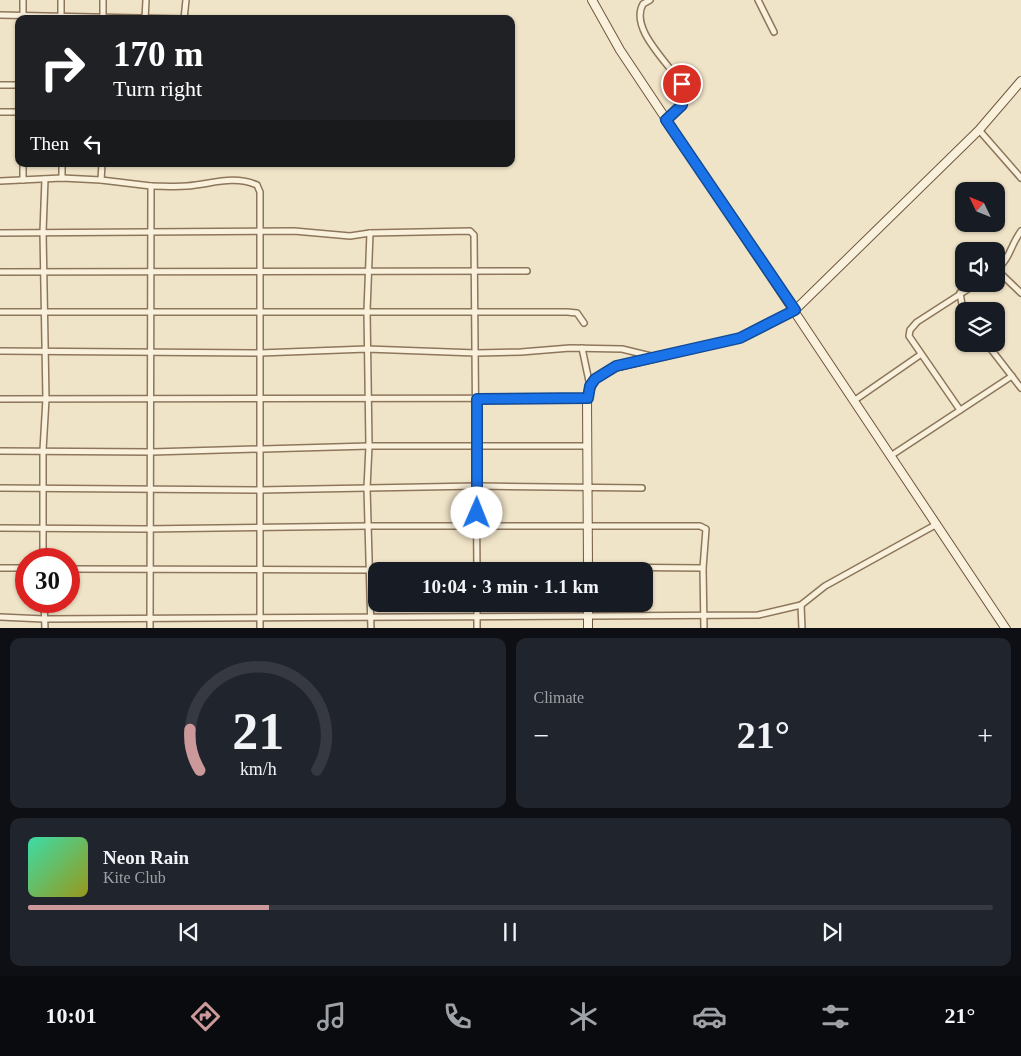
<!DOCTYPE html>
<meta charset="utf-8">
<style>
:root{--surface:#171b24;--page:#20242c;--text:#f1f3f6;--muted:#9ea1a6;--line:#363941;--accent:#cc999b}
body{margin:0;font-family:"Times New Roman",serif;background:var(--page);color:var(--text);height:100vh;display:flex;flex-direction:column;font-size:19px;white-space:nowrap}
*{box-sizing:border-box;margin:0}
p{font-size:16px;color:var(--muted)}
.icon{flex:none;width:28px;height:28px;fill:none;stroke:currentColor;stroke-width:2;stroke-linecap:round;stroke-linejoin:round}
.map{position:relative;height:628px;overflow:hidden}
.panel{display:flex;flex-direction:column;gap:10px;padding:10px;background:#0d0f14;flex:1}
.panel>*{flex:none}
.guide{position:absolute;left:15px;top:15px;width:500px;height:152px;border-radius:10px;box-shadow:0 1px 4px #0004;background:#202124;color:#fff;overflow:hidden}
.needle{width:32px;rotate:313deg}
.controls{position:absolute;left:955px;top:182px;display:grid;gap:10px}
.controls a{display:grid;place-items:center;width:50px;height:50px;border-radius:10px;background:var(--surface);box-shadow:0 1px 4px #0004;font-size:25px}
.speed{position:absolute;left:15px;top:548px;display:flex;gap:10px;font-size:25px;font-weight:700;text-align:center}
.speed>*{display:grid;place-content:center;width:65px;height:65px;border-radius:50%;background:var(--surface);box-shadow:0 1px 4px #0004;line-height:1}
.speed .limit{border:8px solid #d22;background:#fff;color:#111}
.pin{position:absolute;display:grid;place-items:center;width:42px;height:42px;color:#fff;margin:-21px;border:2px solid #fff;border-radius:50%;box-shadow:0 1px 5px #0007}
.me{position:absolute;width:55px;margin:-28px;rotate:1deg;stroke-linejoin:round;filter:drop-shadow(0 0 4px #0008)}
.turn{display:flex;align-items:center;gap:18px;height:105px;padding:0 15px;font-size:22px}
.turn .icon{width:65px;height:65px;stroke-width:2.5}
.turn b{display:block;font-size:35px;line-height:42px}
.then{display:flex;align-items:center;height:48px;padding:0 15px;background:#0003;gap:10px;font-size:19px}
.big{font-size:38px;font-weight:600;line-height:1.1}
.panel .widget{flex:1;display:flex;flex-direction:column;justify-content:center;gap:8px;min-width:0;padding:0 18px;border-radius:10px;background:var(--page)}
.panel .dial{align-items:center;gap:0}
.dial svg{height:130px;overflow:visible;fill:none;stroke:var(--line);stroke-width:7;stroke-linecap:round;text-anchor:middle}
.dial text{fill:var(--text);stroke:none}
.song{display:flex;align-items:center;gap:15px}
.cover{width:60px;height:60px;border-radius:8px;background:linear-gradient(135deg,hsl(160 70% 55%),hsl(60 70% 35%))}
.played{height:5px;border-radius:2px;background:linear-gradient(90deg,var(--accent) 25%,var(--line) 25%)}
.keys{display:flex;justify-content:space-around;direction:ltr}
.heat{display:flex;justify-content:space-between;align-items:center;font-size:28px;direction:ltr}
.panel .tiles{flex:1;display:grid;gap:10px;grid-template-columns:1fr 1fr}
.widget:last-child{grid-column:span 2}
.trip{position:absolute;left:368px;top:562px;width:285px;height:50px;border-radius:10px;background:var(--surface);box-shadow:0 1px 4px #0004;font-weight:600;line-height:50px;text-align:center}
.dock{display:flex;height:80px;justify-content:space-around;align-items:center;background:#090b0e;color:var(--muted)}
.dock .icon{width:35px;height:35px}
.dock .selected{color:var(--accent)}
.dock b{font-size:22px;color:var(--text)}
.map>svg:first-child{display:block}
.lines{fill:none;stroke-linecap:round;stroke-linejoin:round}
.street-casing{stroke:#8d765c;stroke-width:8}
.secondary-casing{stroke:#6f573f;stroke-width:10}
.street{stroke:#faf1dc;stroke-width:5}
.secondary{stroke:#faf1dc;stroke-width:8}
.route-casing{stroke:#114b97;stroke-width:12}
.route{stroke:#1a73e8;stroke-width:9}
</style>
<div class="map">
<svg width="1021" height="629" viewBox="0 0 1021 629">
<rect width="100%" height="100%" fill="#f0e4c8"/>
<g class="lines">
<!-- street casing -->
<g class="street-casing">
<g id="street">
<polyline points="103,0 103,18"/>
<path d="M650 0 643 4C628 31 675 68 684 89L680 108 666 120"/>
<polyline points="758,0 774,32"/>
<polyline points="0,15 184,19 186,0"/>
<polyline points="23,19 23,0"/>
<polyline points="61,19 61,0"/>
<polyline points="145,19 146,0"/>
<polyline points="0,85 19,85"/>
<polyline points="0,112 19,112"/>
<polyline points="979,130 1021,178"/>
<polyline points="62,178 62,164"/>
<polyline points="23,180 23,164"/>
<polyline points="101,180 102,164"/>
<polyline points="0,181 62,178 101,180 151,186 150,629"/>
<path d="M151 186C163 186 175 187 187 186 212 184 233 175 257 185L260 192V629"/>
<polyline points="0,233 294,231 350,236 370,233 470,231 474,235 477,571"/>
<polyline points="370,233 367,311 369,446 367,488 371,629"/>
<polyline points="997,270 1021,293"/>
<path d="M996 271C1011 257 1010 246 1021 231"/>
<polyline points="0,272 527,271"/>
<polyline points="960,293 964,316"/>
<polyline points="0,312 567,312 577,313 584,323"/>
<polyline points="987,344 1021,388"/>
<polyline points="582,348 590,386"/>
<polyline points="0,351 260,353 367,349 476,353 521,352 570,348 622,349 655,357"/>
<polyline points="0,399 587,398"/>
<polyline points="855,400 920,355"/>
<polyline points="960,410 909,336 910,330 917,322 976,284"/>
<polyline points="0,451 151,452 369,446 588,446"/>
<polyline points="892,455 1012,376"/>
<polyline points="0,488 259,490 477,486 642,488"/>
<polyline points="0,528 144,529 368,526 700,526 706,529 703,568 704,629"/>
<polyline points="43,559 43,450 46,399 43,232 45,179"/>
<polyline points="0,568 26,568"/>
<polyline points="69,569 369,570 477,566 703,568"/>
<polyline points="44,601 45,629"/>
<polyline points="801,605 802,629"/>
<polyline points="0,617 44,619 758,615 801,605 825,586 937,524"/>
<polyline points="477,629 477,604"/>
</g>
</g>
<!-- secondary casing -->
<g class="secondary-casing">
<g id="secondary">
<polyline points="592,0 620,50 1006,629"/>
<polyline points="588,571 587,395 595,379 616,367 740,338 795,310 979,130 1021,81"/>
<polyline points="588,604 588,629"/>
</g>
</g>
<!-- street -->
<use href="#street" class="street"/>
<!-- secondary -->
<use href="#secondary" class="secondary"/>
</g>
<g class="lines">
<!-- route casing -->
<g class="route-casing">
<polyline id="route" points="477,513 477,399 588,398 590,386 595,379 616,366 740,338 795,310 666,120 682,105 684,89 682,84"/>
</g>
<!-- route -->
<use href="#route" class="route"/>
</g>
</svg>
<div class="controls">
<a><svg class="needle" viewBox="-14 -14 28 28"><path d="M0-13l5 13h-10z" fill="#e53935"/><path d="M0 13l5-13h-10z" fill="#9ea1a6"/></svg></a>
<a><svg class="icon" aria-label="sound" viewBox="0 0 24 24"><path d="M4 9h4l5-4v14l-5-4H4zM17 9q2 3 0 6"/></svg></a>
<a><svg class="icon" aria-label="layers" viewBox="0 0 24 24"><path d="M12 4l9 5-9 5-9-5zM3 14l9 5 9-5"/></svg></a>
</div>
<div class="speed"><div class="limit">30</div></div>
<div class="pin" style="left:682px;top:84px;background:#d93025"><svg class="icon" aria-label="arrive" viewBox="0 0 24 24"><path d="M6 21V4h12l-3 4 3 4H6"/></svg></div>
<svg class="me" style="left:477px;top:513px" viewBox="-20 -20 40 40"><circle r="19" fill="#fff"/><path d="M0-13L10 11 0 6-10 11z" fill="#1a73e8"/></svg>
<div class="trip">10:04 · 3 min · 1.1 km</div>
<div class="guide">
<div class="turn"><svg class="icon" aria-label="right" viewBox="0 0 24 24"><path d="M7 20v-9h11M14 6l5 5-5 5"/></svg><div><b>170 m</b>Turn right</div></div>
<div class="then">Then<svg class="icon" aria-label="left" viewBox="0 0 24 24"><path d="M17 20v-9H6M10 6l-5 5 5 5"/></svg></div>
</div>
</div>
<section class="panel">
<div class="tiles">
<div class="widget dial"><svg viewBox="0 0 100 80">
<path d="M14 69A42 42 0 1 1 86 69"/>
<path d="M14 69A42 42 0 0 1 8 44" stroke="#cc999b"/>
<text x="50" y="56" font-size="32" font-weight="700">21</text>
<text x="50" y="72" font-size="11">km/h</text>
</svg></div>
<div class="widget"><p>Climate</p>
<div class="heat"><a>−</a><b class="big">21°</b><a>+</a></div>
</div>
<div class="widget">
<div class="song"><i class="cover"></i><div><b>Neon Rain</b><p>Kite Club</p></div></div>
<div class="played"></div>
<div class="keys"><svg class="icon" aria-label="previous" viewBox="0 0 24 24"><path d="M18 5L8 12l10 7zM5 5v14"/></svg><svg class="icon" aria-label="pause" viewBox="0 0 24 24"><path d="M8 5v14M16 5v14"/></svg><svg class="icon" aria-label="next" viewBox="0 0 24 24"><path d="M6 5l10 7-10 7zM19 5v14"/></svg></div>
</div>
</div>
</section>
<nav class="dock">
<b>10:01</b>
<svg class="icon selected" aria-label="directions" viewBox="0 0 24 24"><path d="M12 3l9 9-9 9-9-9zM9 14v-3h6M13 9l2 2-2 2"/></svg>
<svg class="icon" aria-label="music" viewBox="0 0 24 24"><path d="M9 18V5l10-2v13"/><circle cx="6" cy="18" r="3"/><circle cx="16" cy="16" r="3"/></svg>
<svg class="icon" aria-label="phone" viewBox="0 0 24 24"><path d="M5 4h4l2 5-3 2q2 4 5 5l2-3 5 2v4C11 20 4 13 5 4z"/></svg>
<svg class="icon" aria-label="climate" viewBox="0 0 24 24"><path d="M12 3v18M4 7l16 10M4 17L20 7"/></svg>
<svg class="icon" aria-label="car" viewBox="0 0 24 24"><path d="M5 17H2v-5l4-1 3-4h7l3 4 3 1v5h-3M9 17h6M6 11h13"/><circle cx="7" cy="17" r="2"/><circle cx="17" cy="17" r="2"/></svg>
<svg class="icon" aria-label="filters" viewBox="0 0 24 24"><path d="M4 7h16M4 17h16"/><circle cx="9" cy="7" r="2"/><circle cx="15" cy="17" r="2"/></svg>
<b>21°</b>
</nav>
